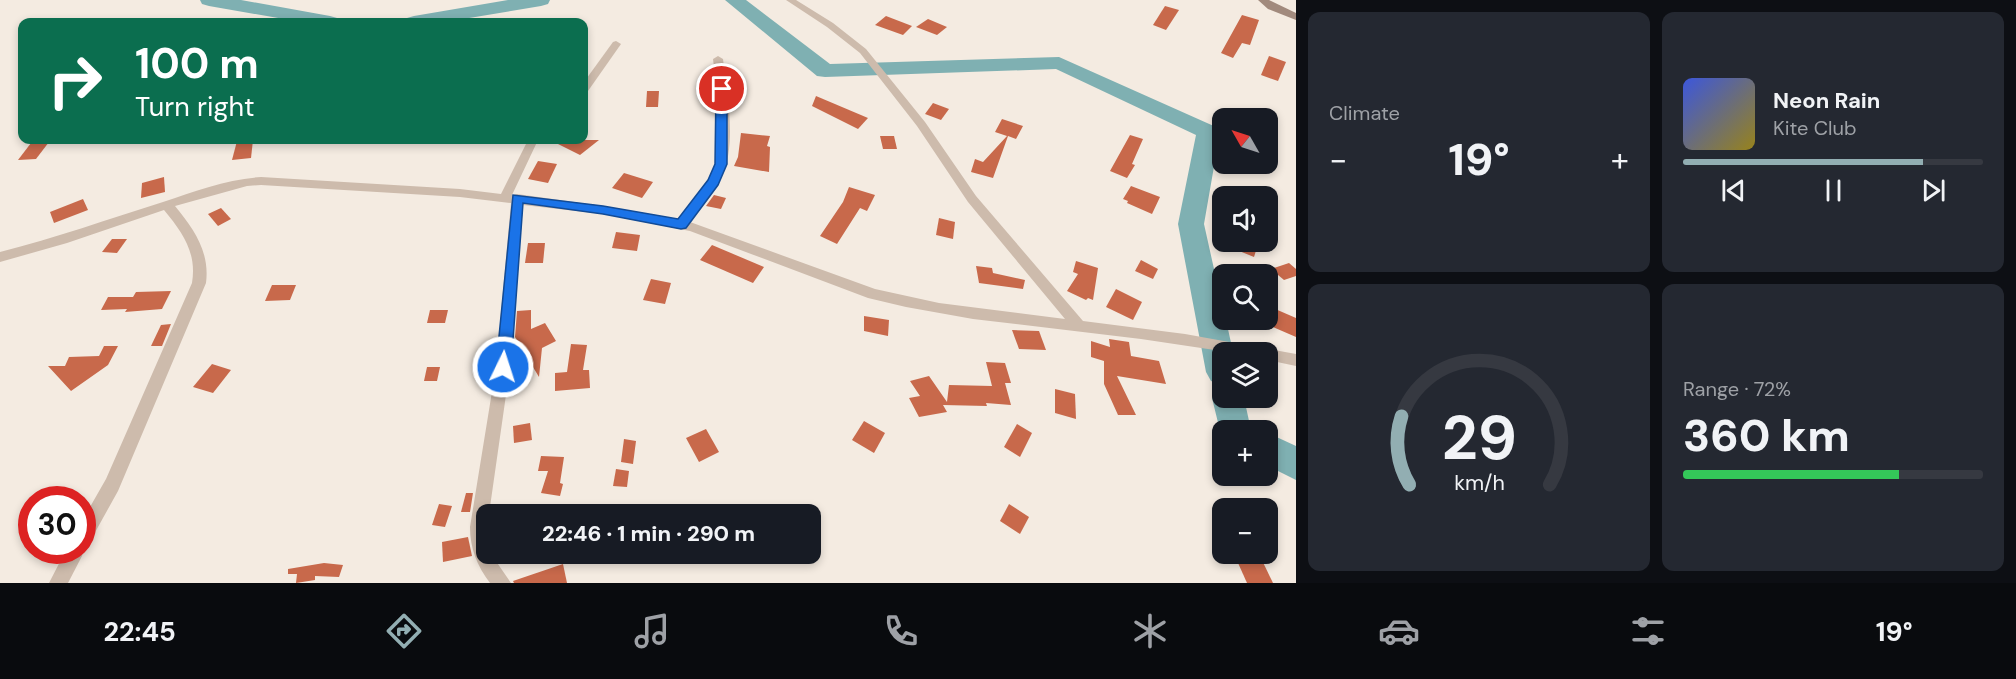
<!DOCTYPE html>
<meta charset="utf-8">
<style>
:root{--surface:#171b24;--page:#242831;--text:#f1f3f6;--muted:#9ea1a6;--line:#363941;--accent:#92aeb2}
body{margin:0;font-family:"DM Sans",sans-serif;background:var(--page);color:var(--text);height:100vh;display:flex;flex-direction:column;font-size:22px;white-space:nowrap}
*{box-sizing:border-box;margin:0}
p{font-size:20px;color:var(--muted)}
.icon{flex:none;width:33px;height:33px;fill:none;stroke:currentColor;stroke-width:2;stroke-linecap:round;stroke-linejoin:round}
.map{position:relative;flex:1;overflow:hidden}
.sheet{display:flex;flex-direction:column;gap:12px;padding:12px;background:#0d0f14;width:720px}
.sheet>*{flex:none}
.guide{position:absolute;left:18px;top:18px;width:570px;height:126px;border-radius:12px;box-shadow:0 3px 9px #0003;background:#0b6e4f;color:#fff;overflow:hidden}
.needle{width:39px;rotate:309deg}
.buttons{position:absolute;left:1212px;top:108px;display:grid;gap:12px}
.buttons a{display:grid;place-items:center;width:66px;height:66px;border-radius:12px;background:var(--surface);box-shadow:0 3px 9px #0003;font-size:30px}
.speed{position:absolute;left:18px;top:486px;display:flex;gap:12px;font-size:30px;font-weight:700;text-align:center}
.speed>*{display:grid;place-content:center;width:78px;height:78px;border-radius:50%;background:var(--surface);box-shadow:0 3px 9px #0003;line-height:1}
.speed .limit{border:9px solid #d22;background:#fff;color:#111}
.pin{position:absolute;display:grid;place-items:center;width:51px;height:51px;color:#fff;margin:-26px;border:3px solid #fff;border-radius:50%;box-shadow:0 2px 6px #0007}
.me{position:absolute;width:66px;margin:-33px;rotate:4deg;stroke-linejoin:round;filter:drop-shadow(0 0 4px #0008)}
.turn{display:flex;align-items:center;gap:21px;height:126px;padding:0 18px;font-size:27px}
.turn .icon{width:78px;height:78px;stroke-width:2.5}
.turn b{display:block;font-size:42px;line-height:51px}
.big{font-size:45px;font-weight:800;line-height:1.1}
.sheet .card{flex:1;display:flex;flex-direction:column;justify-content:center;gap:9px;min-width:0;padding:0 21px;border-radius:12px;background:var(--page)}
.sheet .dial{align-items:center;gap:0}
.dial svg{height:156px;overflow:visible;fill:none;stroke:var(--line);stroke-width:7;stroke-linecap:round;text-anchor:middle}
.dial text{fill:var(--text);stroke:none}
.song{display:flex;align-items:center;gap:18px}
.cover{width:72px;height:72px;border-radius:9px;background:linear-gradient(135deg,hsl(230 70% 55%),hsl(50 70% 35%))}
.played{height:6px;border-radius:3px;background:linear-gradient(90deg,var(--accent) 80%,var(--line) 80%)}
.keys{display:flex;justify-content:space-around;direction:ltr}
.heat{display:flex;justify-content:space-between;align-items:center;font-size:33px;direction:ltr}
.charge{height:9px;border-radius:4px;background:linear-gradient(90deg,#34c759 72%,var(--line) 0)}
.sheet .tiles{flex:1;display:grid;gap:12px;grid-template-columns:repeat(2,1fr)}
.trip{position:absolute;left:476px;top:504px;width:345px;height:60px;border-radius:12px;background:var(--surface);box-shadow:0 3px 9px #0003;font-weight:800;line-height:60px;text-align:center}
.tabs{display:flex;height:96px;justify-content:space-around;align-items:center;background:#090b0e;color:var(--muted)}
.tabs .icon{width:42px;height:42px}
.tabs .current{color:var(--accent)}
.tabs b{font-size:27px;color:var(--text)}
main{display:flex;flex:1;min-height:0}
.map>svg:first-child{display:block}
.lines{fill:none;stroke-linecap:round;stroke-linejoin:round}
.river{fill:#7fb0b2;fill-rule:evenodd}
.building{fill:#c8694b}
.street{fill:#cdbbac;fill-rule:evenodd}
.secondary{fill:#a18a7d;fill-rule:evenodd}
.route{fill:#1a73e8;stroke:#114b97;stroke-width:1.5}
</style>
<main>
<div class="map">
<svg width="1296" height="583" viewBox="0 0 1296 583">
<rect width="100%" height="100%" fill="#f4ebe1"/>
<g class="lines">
<!-- river -->
<g class="river">
<polygon points="200,0 241,0 330,16 337,18 340,22 301,22 209,6 202,4"/>
<polygon points="508,0 550,0 548,4 541,6 445,22 404,22 407,18 414,16"/>
<polygon points="725,0 746,0 830,64 1059,57 1216,127 1220,132 1204,224 1222,305 1222,320 1226,320 1233,352 1222,352 1222,385 1211,381 1206,372 1178,224 1196,135 1056,69 825,77 817,76"/>
<polygon points="1222,386 1222,398 1244,398 1251,430 1222,430 1222,439 1212,398 1217,388"/>
<polygon points="1268,433 1296,446 1296,480 1268,466"/>
</g>
</g>
<!-- building -->
<g class="building">
<polygon points="1165,6 1179,10 1166,30 1153,25"/>
<polygon points="1242,15 1259,20 1250,45 1242,43 1233,58 1221,53"/>
<polygon points="886,16 912,26 903,35 875,25"/>
<polygon points="928,19 947,27 937,35 916,27"/>
<polygon points="1269,56 1286,62 1278,81 1261,75"/>
<polygon points="647,91 659,91 658,107 646,107"/>
<polygon points="816,96 868,118 858,129 812,106"/>
<polygon points="933,103 949,109 941,120 925,114"/>
<polygon points="1002,119 1023,126 1016,139 1008,136 993,178 971,172 975,159 983,162 1007,136 995,132"/>
<polygon points="741,133 770,136 767,146 770,147 769,172 734,166 738,157"/>
<polygon points="1130,135 1143,139 1132,164 1135,165 1127,178 1110,171"/>
<polygon points="880,136 894,136 897,149 883,149"/>
<polygon points="253,140 251,158 232,160 237,141"/>
<polygon points="550,140 599,140 580,155"/>
<polygon points="49,142 36,159 18,160 31,143"/>
<polygon points="538,161 557,164 548,183 528,179"/>
<polygon points="624,173 653,182 642,198 612,188"/>
<polygon points="164,177 165,192 141,198 142,183"/>
<polygon points="1131,186 1160,197 1152,214 1127,203 1128,201 1123,199"/>
<polygon points="849,187 875,195 867,211 860,208 837,244 820,236 843,202"/>
<polygon points="714,195 726,198 721,209 706,206"/>
<polygon points="83,199 88,210 54,223 50,212"/>
<polygon points="221,208 231,219 218,226 208,214"/>
<polygon points="939,218 955,222 953,239 936,235"/>
<polygon points="616,232 640,235 637,251 612,248"/>
<polygon points="112,239 127,239 117,253 102,252"/>
<polygon points="1217,242 1250,242 1258,244 1254,257"/>
<polygon points="528,243 545,243 543,263 525,263"/>
<polygon points="712,245 764,267 753,283 700,260"/>
<polygon points="1141,260 1158,269 1153,279 1135,271"/>
<polygon points="1076,261 1098,268 1093,300 1088,298 1086,300 1067,291 1078,274 1073,272"/>
<polygon points="1289,263 1296,269 1296,276 1284,280 1271,269"/>
<polygon points="976,266 992,268 993,273 1025,280 1023,289 979,283"/>
<polygon points="651,279 671,283 665,304 643,300"/>
<polygon points="272,285 296,285 290,300 265,301"/>
<polygon points="1116,289 1142,302 1133,320 1106,307"/>
<polygon points="171,291 162,309 125,312 127,309 101,310 108,297 133,297 136,292"/>
<polygon points="1268,306 1296,318 1296,337 1268,325"/>
<polygon points="430,310 448,310 445,323 427,323"/>
<polygon points="531,310 531,329 545,323 556,341 542,348 539,377 515,337 517,311"/>
<polygon points="864,316 889,320 888,336 864,331"/>
<polygon points="171,324 162,346 151,346 161,325"/>
<polygon points="1012,330 1039,331 1046,350 1019,349"/>
<polygon points="1109,339 1129,342 1131,356 1159,361 1166,384 1117,376 1136,415 1118,415 1104,384 1104,361 1091,357 1091,341 1110,347"/>
<polygon points="571,344 587,345 583,370 589,370 590,388 555,391 555,373 567,372"/>
<polygon points="104,346 118,346 108,365 71,391 48,366 65,366 69,357 99,356"/>
<polygon points="986,362 1005,363 1011,383 1005,383 1011,405 986,403 987,406 943,405 947,412 919,417 909,398 920,396 910,381 929,376 947,402 949,385 992,386"/>
<polygon points="212,364 231,370 213,393 193,387"/>
<polygon points="427,367 440,367 437,381 424,381"/>
<polygon points="1055,389 1075,394 1076,419 1055,413"/>
<polygon points="864,421 885,433 874,453 852,440"/>
<polygon points="530,423 532,440 514,443 513,426"/>
<polygon points="1017,424 1032,433 1020,457 1004,447"/>
<polygon points="706,429 719,452 699,462 686,438"/>
<polygon points="624,439 636,441 633,464 621,462"/>
<polygon points="541,456 564,457 560,483 563,484 560,496 541,493 548,471 538,471"/>
<polygon points="616,469 629,471 627,487 613,486"/>
<polygon points="466,493 473,493 470,512 461,512"/>
<polygon points="439,504 452,506 445,527 432,525"/>
<polygon points="1009,504 1029,517 1020,534 1000,521"/>
<polygon points="468,537 472,556 443,562 442,542"/>
<polygon points="1234,554 1259,554 1273,583 1247,583"/>
<polygon points="324,563 343,565 339,577 315,576 315,580 296,583 297,574 288,574 288,569"/>
<polygon points="563,564 567,583 514,583 513,581"/>
</g>
<g class="lines">
<!-- street -->
<g class="street">
<path d="M786 0H796L833 23 866 49 925 122 976 196 1083 321 1185 334 1296 354V366L1268 360V352H1228L1141 339 973 319 906 307 868 298 690 231 603 214 523 205 510 367 489 514H486V554H491L511 583H490C477 566 470 548 470 527L496 367 511 203 460 197 261 185 247 186 175 206C194 229 210 252 206 283L118 491 88 545 84 547 82 556 68 583H49L66 550H82V521L106 479 192 283C197 253 183 233 164 210L67 243 0 262V252C55 238 109 219 163 202 195 191 228 179 261 177L460 189 501 194 528 140H538L512 195 517 194 603 206 678 220C689 206 704 192 711 175 726 141 717 94 713 59L718 56 723 59C727 93 737 144 722 176 715 193 701 208 690 222L875 289 939 303 1065 319 968 202 917 126 860 53 827 27Z"/>
<polygon points="616,41 621,44 588,91 584,92 584,82 613,42"/>
</g>
<!-- secondary -->
<polygon class="secondary" points="1258,0 1269,0 1296,13 1296,20 1268,9"/>
</g>
<!-- route -->
<polygon class="route" points="722,86 727,89 727,164 718,185 686,228 681,229 603,214 523,203 511,367 508,372 503,374 498,372 496,367 513,195 603,206 678,219 708,180 715,164 716,89"/>
</svg>
<div class="buttons">
<a><svg class="needle" viewBox="-14 -14 28 28"><path d="M0-13l5 13h-10z" fill="#e53935"/><path d="M0 13l5-13h-10z" fill="#9ea1a6"/></svg></a>
<a><svg class="icon" aria-label="sound" viewBox="0 0 24 24"><path d="M4 9h4l5-4v14l-5-4H4zM17 9q2 3 0 6"/></svg></a>
<a><svg class="icon" aria-label="search" viewBox="0 0 24 24"><circle cx="10" cy="10" r="6"/><path d="M15 15l6 6"/></svg></a>
<a><svg class="icon" aria-label="layers" viewBox="0 0 24 24"><path d="M12 4l9 5-9 5-9-5zM3 14l9 5 9-5"/></svg></a>
<a>+</a>
<a>−</a>
</div>
<div class="speed"><div class="limit">30</div></div>
<div class="pin" style="left:722px;top:89px;background:#d93025"><svg class="icon" aria-label="arrive" viewBox="0 0 24 24"><path d="M6 21V4h12l-3 4 3 4H6"/></svg></div>
<svg class="me" style="left:503px;top:367px" viewBox="-20 -20 40 40"><circle r="17" fill="#1a73e8" stroke="#fff" stroke-width="3"/><path d="M0-11L8 9 0 5-8 9z" fill="#fff"/></svg>
<div class="trip">22:46 · 1 min · 290 m</div>
<div class="guide">
<div class="turn"><svg class="icon" aria-label="right" viewBox="0 0 24 24"><path d="M7 20v-9h11M14 6l5 5-5 5"/></svg><div><b>100 m</b>Turn right</div></div>
</div>
</div>
<section class="sheet">
<div class="tiles">
<div class="card"><p>Climate</p>
<div class="heat"><a>−</a><b class="big">19°</b><a>+</a></div>
</div>
<div class="card">
<div class="song"><i class="cover"></i><div><b>Neon Rain</b><p>Kite Club</p></div></div>
<div class="played"></div>
<div class="keys"><svg class="icon" aria-label="previous" viewBox="0 0 24 24"><path d="M18 5L8 12l10 7zM5 5v14"/></svg><svg class="icon" aria-label="pause" viewBox="0 0 24 24"><path d="M8 5v14M16 5v14"/></svg><svg class="icon" aria-label="next" viewBox="0 0 24 24"><path d="M6 5l10 7-10 7zM19 5v14"/></svg></div>
</div>
<div class="card dial"><svg viewBox="0 0 100 80">
<path d="M14 69A42 42 0 1 1 86 69"/>
<path d="M14 69A42 42 0 0 1 10 34" stroke="#92aeb2"/>
<text x="50" y="56" font-size="32" font-weight="700">29</text>
<text x="50" y="72" font-size="11">km/h</text>
</svg></div>
<div class="card"><p>Range · 72%</p><b class="big">360 km</b><div class="charge"></div></div>
</div>
</section>
</main>
<nav class="tabs">
<b>22:45</b>
<svg class="icon current" aria-label="directions" viewBox="0 0 24 24"><path d="M12 3l9 9-9 9-9-9zM9 14v-3h6M13 9l2 2-2 2"/></svg>
<svg class="icon" aria-label="music" viewBox="0 0 24 24"><path d="M9 18V5l10-2v13"/><circle cx="6" cy="18" r="3"/><circle cx="16" cy="16" r="3"/></svg>
<svg class="icon" aria-label="phone" viewBox="0 0 24 24"><path d="M5 4h4l2 5-3 2q2 4 5 5l2-3 5 2v4C11 20 4 13 5 4z"/></svg>
<svg class="icon" aria-label="climate" viewBox="0 0 24 24"><path d="M12 3v18M4 7l16 10M4 17L20 7"/></svg>
<svg class="icon" aria-label="car" viewBox="0 0 24 24"><path d="M5 17H2v-5l4-1 3-4h7l3 4 3 1v5h-3M9 17h6M6 11h13"/><circle cx="7" cy="17" r="2"/><circle cx="17" cy="17" r="2"/></svg>
<svg class="icon" aria-label="filters" viewBox="0 0 24 24"><path d="M4 7h16M4 17h16"/><circle cx="9" cy="7" r="2"/><circle cx="15" cy="17" r="2"/></svg>
<b>19°</b>
</nav>
